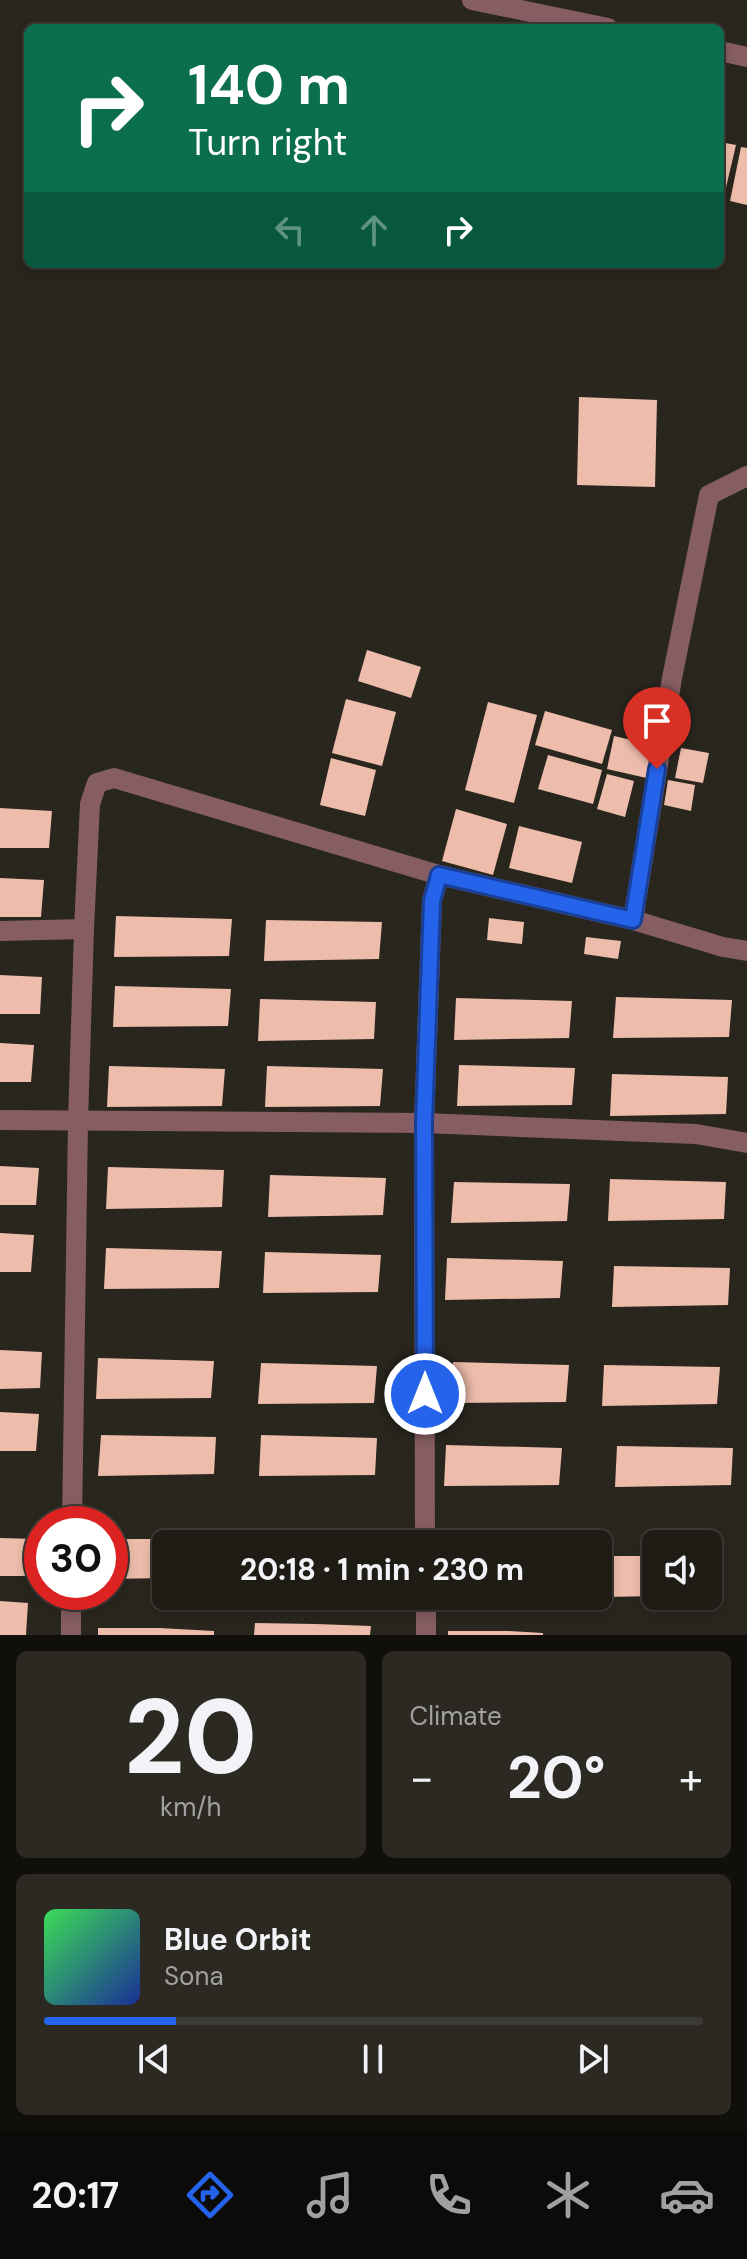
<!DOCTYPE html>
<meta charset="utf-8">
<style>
:root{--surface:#1f1c16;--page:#2c2923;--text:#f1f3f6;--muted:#a1a1a1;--line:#3c3a35;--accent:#2563eb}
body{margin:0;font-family:"DM Sans",sans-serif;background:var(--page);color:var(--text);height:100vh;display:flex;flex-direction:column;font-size:30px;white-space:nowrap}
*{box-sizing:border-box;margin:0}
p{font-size:26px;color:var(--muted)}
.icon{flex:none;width:44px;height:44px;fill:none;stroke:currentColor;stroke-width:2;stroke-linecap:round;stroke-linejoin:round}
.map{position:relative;height:1635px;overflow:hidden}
.panel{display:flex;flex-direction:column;gap:16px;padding:16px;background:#110f0c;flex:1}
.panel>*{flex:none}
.hud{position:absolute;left:24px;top:24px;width:700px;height:244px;border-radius:12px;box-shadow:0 4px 12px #0003,0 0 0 2px var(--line);background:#0b6e4f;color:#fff;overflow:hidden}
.tools{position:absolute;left:642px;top:1530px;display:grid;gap:16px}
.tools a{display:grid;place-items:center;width:80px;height:80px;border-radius:12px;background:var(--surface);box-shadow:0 4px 12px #0003,0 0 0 2px var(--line);font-size:40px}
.speed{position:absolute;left:24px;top:1506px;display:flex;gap:16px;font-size:40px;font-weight:700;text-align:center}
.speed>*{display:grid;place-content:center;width:104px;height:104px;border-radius:50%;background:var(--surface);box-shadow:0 4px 12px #0003,0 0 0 2px var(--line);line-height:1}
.speed .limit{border:12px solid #d22;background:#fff;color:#111}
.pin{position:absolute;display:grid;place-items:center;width:68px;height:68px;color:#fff;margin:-82px -34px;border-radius:50% 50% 50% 0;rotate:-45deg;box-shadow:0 0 8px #0007}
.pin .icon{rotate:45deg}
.me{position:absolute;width:88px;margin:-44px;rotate:0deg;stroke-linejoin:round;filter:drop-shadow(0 0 6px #0008)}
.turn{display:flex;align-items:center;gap:28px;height:168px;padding:0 32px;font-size:36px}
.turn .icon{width:104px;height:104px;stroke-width:2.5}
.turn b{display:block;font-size:56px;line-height:68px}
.lanes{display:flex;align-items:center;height:76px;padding:0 32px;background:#0003;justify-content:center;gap:40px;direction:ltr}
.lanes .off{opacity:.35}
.big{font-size:60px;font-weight:700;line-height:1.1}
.panel .widget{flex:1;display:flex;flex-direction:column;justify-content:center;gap:12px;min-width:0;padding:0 28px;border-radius:12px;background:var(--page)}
.panel .dial{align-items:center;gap:0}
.dial b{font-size:104px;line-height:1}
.song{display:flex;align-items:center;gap:24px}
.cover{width:96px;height:96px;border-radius:12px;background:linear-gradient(135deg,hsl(130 70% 55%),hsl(230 70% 35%))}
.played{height:8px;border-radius:4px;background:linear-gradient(90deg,var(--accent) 20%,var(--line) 20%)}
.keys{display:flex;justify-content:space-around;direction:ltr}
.heat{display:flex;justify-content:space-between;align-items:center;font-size:44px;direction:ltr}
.panel .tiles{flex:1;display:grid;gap:16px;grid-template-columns:1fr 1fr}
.widget:last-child{grid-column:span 2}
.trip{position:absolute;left:152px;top:1530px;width:460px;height:80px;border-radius:12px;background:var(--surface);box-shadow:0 4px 12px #0003,0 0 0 2px var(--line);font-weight:700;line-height:80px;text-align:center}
.dock{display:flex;height:128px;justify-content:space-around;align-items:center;background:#0c0b09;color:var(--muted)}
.dock .icon{width:56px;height:56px}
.dock .on{color:var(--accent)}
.dock b{font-size:36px;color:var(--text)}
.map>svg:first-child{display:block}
.building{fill:#edbcab}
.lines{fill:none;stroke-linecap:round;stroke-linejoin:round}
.street{stroke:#865d62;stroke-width:20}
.route-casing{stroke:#184099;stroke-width:20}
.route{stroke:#2563eb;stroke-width:14}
</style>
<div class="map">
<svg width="747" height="1635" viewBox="0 0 747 1635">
<rect width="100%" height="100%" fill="#29261e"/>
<!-- building -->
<g class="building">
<polygon points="720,142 736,145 723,200 720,199"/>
<polygon points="741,147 747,148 747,205 730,201"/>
<polygon points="579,397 657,400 655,487 577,485"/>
<polygon points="367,650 421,667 411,698 358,681"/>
<polygon points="346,699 396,712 382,766 332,753"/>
<polygon points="488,702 537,715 514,803 465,790"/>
<polygon points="545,711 612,730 602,764 535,745"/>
<polygon points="614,736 658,746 651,779 607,769"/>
<polygon points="681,748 709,753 703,783 675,778"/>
<polygon points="548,755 602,770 593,804 538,789"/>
<polygon points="331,758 376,770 365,816 320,805"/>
<polygon points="607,774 634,781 625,817 597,809"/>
<polygon points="668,780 695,785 691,811 664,805"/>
<polygon points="0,808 52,811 49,848 0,848"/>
<polygon points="456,809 507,824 493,875 442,861"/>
<polygon points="519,826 582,842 572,883 509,868"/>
<polygon points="0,878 44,880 41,917 0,917"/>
<polygon points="116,916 232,919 229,956 114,957"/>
<polygon points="489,918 524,922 522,944 487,940"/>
<polygon points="266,920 382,922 379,959 264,961"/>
<polygon points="586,937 621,941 618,959 584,954"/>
<polygon points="0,975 42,977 40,1014 0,1014"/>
<polygon points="115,986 231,989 228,1026 113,1027"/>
<polygon points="616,997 732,1000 729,1037 613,1038"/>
<polygon points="456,998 572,1001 569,1038 454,1040"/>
<polygon points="260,999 376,1002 374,1039 258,1041"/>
<polygon points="0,1043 34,1045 31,1082 0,1082"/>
<polygon points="459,1065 575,1068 572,1105 457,1106"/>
<polygon points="109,1066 225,1069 222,1106 107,1107"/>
<polygon points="267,1066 383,1069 380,1106 265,1107"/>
<polygon points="612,1074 728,1077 726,1114 610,1116"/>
<polygon points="0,1166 39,1168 36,1205 0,1205"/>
<polygon points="108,1167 224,1170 222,1207 106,1209"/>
<polygon points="270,1175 386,1178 383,1215 268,1217"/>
<polygon points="610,1179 726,1182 724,1219 608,1221"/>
<polygon points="454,1182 570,1184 567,1221 451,1223"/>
<polygon points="0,1233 34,1235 31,1272 0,1272"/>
<polygon points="106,1248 222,1251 219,1288 104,1289"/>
<polygon points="265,1252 381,1255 378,1292 263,1293"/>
<polygon points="447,1258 563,1261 560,1298 445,1300"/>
<polygon points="614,1266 730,1268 728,1305 612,1307"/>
<polygon points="0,1350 42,1352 40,1388 0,1389"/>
<polygon points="98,1358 214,1361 211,1398 96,1399"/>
<polygon points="453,1362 569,1365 566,1402 450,1403"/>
<polygon points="261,1363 377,1366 374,1403 258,1404"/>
<polygon points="604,1365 720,1367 717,1404 602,1406"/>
<polygon points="0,1412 39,1414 36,1451 0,1451"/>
<polygon points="101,1435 216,1437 214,1474 98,1476"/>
<polygon points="261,1435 377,1438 375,1475 259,1476"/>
<polygon points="446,1445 562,1448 559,1485 444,1486"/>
<polygon points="617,1446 733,1448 731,1485 615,1487"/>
<polygon points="0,1538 37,1539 34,1576 0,1576"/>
<polygon points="110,1539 164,1539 219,1541 219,1544 166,1544 166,1578 110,1579"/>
<polygon points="607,1556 656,1556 656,1596 605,1597"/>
<polygon points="708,1558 723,1559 720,1596 708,1596"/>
<polygon points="0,1601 28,1603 26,1635 0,1635"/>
<polygon points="255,1623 316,1624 371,1626 370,1635 254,1635"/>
<polygon points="98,1628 159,1628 214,1631 214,1635 98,1635"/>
<polygon points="448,1631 509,1631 543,1633 543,1635 448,1635"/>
</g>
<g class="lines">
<!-- street -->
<g class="street">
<polyline points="472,0 608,28"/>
<polyline points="720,51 747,57"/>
<polyline points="633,920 672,678 709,495 747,476"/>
<polyline points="0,931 84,929"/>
<polyline points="0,1120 424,1123 696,1134 747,1143"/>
<polyline points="72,1524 78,1121 84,929 90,804 97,783 114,778 439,875 633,920 723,947 747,951"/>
<polyline points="425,1544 424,1123 432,901 439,875"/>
<polyline points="426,1596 426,1635"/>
<polyline points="71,1635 71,1592"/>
</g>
</g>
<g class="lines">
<!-- route casing -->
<g class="route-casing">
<polyline id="route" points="425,1394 424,1123 432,901 439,875 633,920 657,769"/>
</g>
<!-- route -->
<use href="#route" class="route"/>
</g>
</svg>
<div class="tools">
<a><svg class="icon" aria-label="sound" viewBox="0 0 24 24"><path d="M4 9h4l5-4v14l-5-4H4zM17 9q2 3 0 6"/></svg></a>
</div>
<div class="speed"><div class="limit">30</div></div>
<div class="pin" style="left:657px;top:769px;background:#d93025"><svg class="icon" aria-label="arrive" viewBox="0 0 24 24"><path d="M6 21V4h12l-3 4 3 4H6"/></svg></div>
<svg class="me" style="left:425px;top:1394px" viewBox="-20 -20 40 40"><circle r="17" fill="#2563eb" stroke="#fff" stroke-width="3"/><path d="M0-11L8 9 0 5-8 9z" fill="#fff"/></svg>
<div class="trip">20:18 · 1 min · 230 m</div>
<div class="hud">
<div class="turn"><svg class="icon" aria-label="right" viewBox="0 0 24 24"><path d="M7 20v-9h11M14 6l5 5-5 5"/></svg><div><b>140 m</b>Turn right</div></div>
<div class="lanes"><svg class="icon off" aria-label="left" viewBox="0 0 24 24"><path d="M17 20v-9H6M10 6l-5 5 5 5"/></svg><svg class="icon off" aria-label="ahead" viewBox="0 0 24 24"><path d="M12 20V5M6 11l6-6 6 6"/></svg><svg class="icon" aria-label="right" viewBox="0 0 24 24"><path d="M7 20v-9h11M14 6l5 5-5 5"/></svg></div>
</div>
</div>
<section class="panel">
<div class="tiles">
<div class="widget dial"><b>20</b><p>km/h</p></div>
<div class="widget"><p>Climate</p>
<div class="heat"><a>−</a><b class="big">20°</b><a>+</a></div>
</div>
<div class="widget">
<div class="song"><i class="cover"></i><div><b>Blue Orbit</b><p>Sona</p></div></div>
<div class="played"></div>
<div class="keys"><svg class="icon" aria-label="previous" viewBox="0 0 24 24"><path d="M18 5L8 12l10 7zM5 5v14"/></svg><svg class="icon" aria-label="pause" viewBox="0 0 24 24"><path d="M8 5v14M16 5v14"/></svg><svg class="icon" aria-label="next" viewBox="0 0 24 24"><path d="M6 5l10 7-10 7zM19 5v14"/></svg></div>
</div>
</div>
</section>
<nav class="dock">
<b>20:17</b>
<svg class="icon on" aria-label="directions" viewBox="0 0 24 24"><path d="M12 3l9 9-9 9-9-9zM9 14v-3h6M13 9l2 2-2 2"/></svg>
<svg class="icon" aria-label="music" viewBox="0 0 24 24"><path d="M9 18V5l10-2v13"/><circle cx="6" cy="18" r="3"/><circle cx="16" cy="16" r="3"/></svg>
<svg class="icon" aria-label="phone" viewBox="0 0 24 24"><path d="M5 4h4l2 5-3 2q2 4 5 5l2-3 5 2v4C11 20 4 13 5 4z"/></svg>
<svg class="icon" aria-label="climate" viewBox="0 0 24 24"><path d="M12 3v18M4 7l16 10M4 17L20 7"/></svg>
<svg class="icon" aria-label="car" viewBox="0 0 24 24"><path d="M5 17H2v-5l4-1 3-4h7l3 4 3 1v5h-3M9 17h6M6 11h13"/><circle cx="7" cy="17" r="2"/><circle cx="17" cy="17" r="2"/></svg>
</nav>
